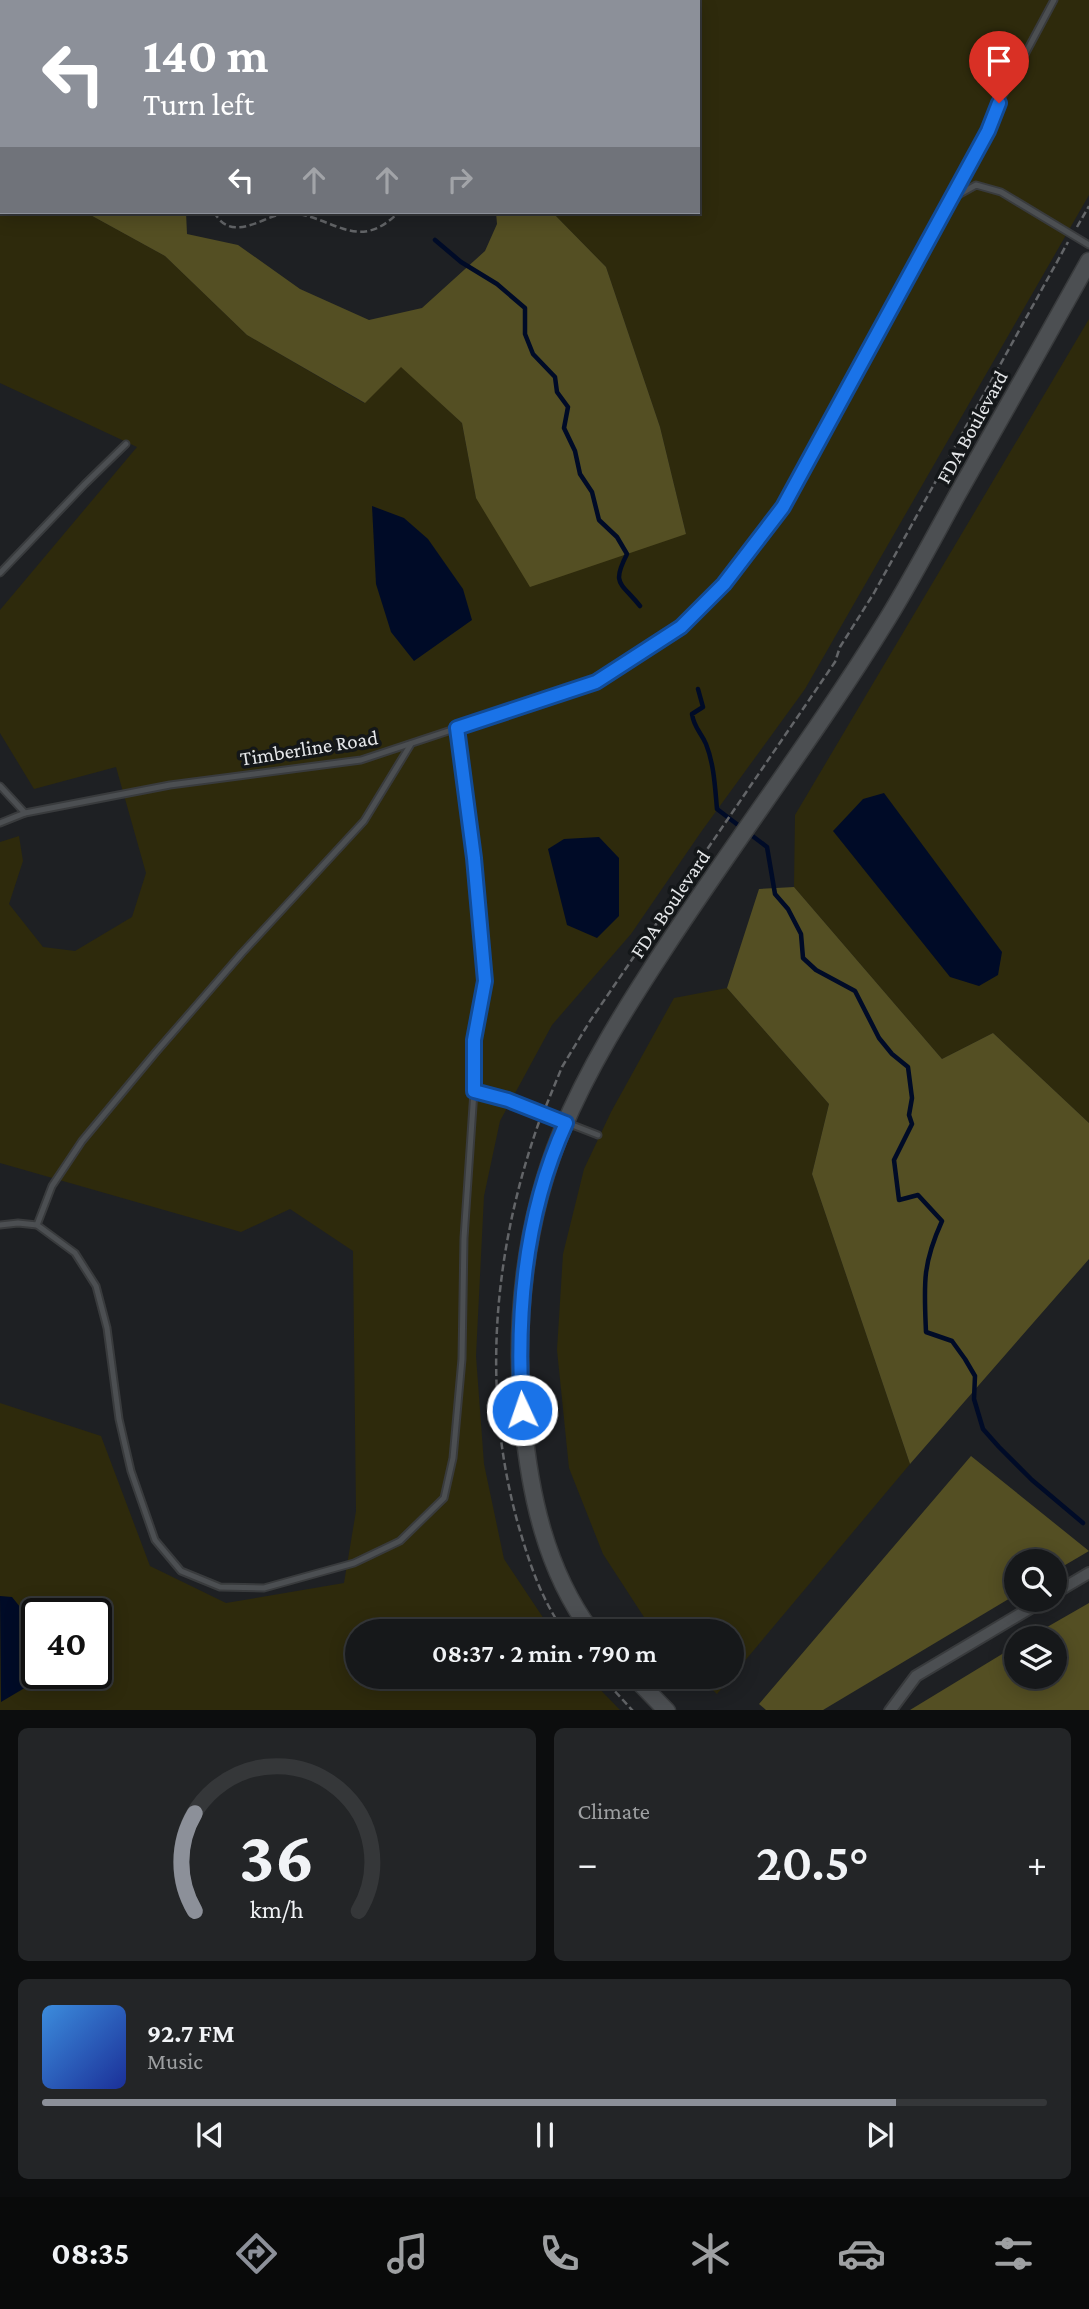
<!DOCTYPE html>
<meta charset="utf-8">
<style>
:root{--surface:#16181a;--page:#232527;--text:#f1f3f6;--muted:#9ea0a2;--line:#353739;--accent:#8c9099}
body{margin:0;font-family:"Crimson Pro",serif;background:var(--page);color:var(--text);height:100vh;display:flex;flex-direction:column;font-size:26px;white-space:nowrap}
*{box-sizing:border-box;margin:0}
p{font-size:23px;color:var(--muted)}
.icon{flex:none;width:38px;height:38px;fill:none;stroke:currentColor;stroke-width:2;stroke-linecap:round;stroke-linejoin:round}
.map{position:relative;height:1710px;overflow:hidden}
.side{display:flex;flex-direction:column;gap:18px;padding:18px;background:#0c0d0e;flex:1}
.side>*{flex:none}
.hud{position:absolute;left:0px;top:0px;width:700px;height:214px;box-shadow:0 4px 18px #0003,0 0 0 2px var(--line);background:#8c9099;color:#fff;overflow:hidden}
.buttons{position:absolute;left:1004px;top:1549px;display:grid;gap:14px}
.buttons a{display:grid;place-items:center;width:63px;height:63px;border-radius:50%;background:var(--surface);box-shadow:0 4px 18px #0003,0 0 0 2px var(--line);font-size:35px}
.speed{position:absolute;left:21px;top:1598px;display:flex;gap:14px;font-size:35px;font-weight:700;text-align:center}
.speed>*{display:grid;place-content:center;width:91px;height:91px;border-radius:50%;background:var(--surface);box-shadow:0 4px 18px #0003,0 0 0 2px var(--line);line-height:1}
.speed .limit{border:4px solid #111;border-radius:10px;background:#fff;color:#111}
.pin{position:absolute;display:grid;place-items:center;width:60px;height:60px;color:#fff;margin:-72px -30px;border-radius:50% 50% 50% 0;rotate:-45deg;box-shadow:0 0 7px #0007}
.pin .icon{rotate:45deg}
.me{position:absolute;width:77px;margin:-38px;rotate:357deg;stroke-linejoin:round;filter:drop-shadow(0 0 5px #0008)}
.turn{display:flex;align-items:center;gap:24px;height:147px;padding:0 28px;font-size:32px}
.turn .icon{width:91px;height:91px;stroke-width:2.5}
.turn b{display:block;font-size:49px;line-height:60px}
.lanes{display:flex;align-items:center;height:66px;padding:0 28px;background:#0003;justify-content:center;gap:35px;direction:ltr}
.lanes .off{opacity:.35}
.big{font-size:52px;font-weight:600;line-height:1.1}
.side .card{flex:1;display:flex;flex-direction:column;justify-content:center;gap:10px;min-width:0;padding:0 24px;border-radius:10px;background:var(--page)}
.side .dial{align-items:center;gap:0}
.dial svg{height:182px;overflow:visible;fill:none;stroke:var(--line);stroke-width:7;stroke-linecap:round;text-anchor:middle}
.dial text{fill:var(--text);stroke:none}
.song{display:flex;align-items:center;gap:21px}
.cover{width:84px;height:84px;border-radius:10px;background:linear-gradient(135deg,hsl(210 70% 55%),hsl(230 70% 35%))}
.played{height:7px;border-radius:4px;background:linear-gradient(90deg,var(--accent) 85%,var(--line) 85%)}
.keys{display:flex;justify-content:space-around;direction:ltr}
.heat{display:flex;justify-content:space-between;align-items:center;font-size:38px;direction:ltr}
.side .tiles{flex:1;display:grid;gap:18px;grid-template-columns:1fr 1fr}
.card:last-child{grid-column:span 2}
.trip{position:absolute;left:345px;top:1619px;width:399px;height:70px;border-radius:35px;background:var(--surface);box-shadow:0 4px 18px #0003,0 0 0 2px var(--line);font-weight:600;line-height:70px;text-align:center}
.tabs{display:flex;height:112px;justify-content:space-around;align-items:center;background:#090a0a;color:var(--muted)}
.tabs .icon{width:49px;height:49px}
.tabs .selected{color:var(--accent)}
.tabs b{font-size:32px;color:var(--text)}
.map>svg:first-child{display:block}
.green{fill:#2e2a0c;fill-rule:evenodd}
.forest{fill:#544f23}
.water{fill:#000b27}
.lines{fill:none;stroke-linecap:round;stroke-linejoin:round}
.stream{stroke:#000b27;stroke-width:4.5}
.lane-casing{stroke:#393b3d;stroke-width:9}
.street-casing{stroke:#393b3d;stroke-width:14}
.secondary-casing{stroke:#393b3d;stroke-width:19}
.path{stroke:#636568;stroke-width:2.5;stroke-dasharray:7 3.5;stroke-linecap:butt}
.lane{stroke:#4c4f52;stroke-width:5}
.street{stroke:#4c4f52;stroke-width:10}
.secondary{stroke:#4c4f52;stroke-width:16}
.route-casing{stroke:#114b97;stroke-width:18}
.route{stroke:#1a73e8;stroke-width:12}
.labels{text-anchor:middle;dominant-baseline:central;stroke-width:7;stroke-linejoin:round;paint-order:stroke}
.street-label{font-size:21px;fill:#e5e7e9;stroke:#141719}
</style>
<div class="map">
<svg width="1089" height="1711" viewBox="0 0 1089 1711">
<rect width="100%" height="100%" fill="#1e2023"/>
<!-- green -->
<g class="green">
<path d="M628 0H1089V195L805 689 701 832 631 934 552 1025 500 1121 484 1196 476 1356 484 1464 504 1559 552 1631H357V1676L588 1677 620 1710H0V1403L101 1436 150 1566 226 1603 344 1583 356 1511 353 1251 290 1209 241 1232 0 1163V842L19 836 23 861 9 904 43 947 75 951 132 917 146 873 116 767 34 789 0 733V610L137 447 0 383V158L2 212H85L165 256 247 335 364 403 401 366 462 423 476 498 686 534 660 427 606 267 552 212H698V2H627ZM37 1614H96V1673H37Z"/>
<polygon points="1089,319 1089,1123 993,1033 942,1059 794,887 795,815"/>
<polygon points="727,988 829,1104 812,1174 910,1464 717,1694 699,1677 732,1676 732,1631 653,1631 603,1554 569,1468 557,1350 563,1254 584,1169 611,1112 674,998"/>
</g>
<!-- forest -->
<g class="forest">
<polygon points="85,212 186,212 187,234 238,245 300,289 369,320 422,308 485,251 497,224 496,212 552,212 606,267 660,427 686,534 530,587 476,498 462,423 401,367 365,403 247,335 165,256"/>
<polygon points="794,887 942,1059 993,1033 1089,1123 1089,1259 910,1464 812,1174 829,1104 727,988 759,889"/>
<polygon points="971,1456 1089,1551 1055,1571 1055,1561 1017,1561 1017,1594 823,1710 766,1710 759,1704"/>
<polygon points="1089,1603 1089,1710 910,1710 1017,1645 1017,1676 1055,1676 1055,1638 1028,1638"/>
</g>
<!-- water -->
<g class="water">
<polygon points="372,506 404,518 428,539 463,589 472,620 414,661 391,632 376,584"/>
<polygon points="884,793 1002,952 998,975 979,986 950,977 833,831 863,799"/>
<polygon points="599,837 619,858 619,916 597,938 567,925 548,849 564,839"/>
<polygon points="0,1596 12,1597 37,1628 37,1673 44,1673 38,1680 1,1702"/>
</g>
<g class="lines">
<!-- stream -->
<g class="stream">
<path d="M435 240 461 262 497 284 525 308V334L533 354 555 377 557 392 568 407 564 428 575 451 580 474 592 492 599 520 617 537 627 554C611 585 621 582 640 606"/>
<path d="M698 689 703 707 692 714C694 728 701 732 706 744 714 764 715 787 717 809L767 847 775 894 788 909 801 934 803 958 816 970 855 991 879 1038 892 1054 908 1067 912 1098 909 1115 912 1124 894 1160 899 1200 918 1195 942 1221C922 1265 924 1284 926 1332L952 1341 965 1359 975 1376 974 1399 983 1429 999 1447 1032 1480 1083 1523"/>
</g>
<!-- lane casing -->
<g class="lane-casing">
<g id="lane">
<polyline points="951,199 976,185 1001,192 1089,245"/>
<polyline points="0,573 85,484 126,444"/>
<polyline points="457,728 481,926 485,981 474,1040 474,1091"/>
<polyline points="0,786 25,813"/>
<polyline points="0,823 25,813 170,785 361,760 596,682 681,627 724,584 783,507 987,131 999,103 1054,0"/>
<polyline points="0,1225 18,1223 37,1225 75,1253 96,1286 107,1328 119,1419 131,1471 155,1540 181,1571 220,1587 264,1588 354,1563 400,1541 444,1498 453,1458 462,1359 464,1238 474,1091 508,1100 598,1135"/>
<polyline points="37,1225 52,1186 82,1141 156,1052 242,953 364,821 411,744"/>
</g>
</g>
<!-- street casing -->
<g class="street-casing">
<g id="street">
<polyline points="1055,1593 1089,1573"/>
<polyline points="890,1711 916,1676 1044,1600"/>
</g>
</g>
<!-- secondary casing -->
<g class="secondary-casing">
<g id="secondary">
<path d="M591 1631C546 1570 530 1495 523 1421 514 1325 524 1223 561 1133 588 1068 625 1009 663 951 736 839 818 732 888 618 912 579 934 537 956 497 1001 418 1045 340 1089 261"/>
<polyline points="633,1676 667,1711"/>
</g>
</g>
<!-- path -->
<g class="path">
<polyline points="14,0 15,2"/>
<polyline points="364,0 367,2"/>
<polyline points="458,2 458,0"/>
<path d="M214 212C234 248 269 209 294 213 338 220 359 252 399 212"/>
<polyline points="1077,227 1089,206"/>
<polyline points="546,1106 562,1067 590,1021 835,662 840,647 874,593 1068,242"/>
<path d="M539 1122C493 1252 481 1391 518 1524 529 1562 541 1599 564 1631"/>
<polyline points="601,1676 633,1711"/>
</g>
<!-- lane -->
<use href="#lane" class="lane"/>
<!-- street -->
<use href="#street" class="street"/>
<!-- secondary -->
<use href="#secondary" class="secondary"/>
</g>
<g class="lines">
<!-- route casing -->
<g class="route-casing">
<path id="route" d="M522 1410C516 1314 525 1212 566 1123L508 1100 474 1091V1040L485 981 474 858 457 728 596 682 681 627 724 584 783 507 988 131 999 103"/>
</g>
<!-- route -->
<use href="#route" class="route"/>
</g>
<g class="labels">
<!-- street labels -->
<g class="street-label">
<text transform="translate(972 427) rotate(-61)">FDA Boulevard</text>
<text transform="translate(309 748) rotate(-9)">Timberline Road</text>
<text transform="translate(670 904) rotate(-56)">FDA Boulevard</text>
</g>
</g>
</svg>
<div class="buttons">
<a><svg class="icon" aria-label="search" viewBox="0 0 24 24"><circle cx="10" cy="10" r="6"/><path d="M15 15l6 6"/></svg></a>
<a><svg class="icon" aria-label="layers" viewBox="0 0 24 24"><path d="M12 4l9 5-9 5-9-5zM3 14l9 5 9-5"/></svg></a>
</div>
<div class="speed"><div class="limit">40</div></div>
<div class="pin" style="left:999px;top:103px;background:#d93025"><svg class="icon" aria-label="arrive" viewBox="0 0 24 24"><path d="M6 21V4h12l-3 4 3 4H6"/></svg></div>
<svg class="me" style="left:522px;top:1410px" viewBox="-20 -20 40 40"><circle r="17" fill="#1a73e8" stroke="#fff" stroke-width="3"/><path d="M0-11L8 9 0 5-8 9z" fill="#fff"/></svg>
<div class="trip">08:37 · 2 min · 790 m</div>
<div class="hud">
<div class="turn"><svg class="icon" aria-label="left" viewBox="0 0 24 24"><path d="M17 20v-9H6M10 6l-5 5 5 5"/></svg><div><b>140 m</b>Turn left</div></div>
<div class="lanes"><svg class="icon" aria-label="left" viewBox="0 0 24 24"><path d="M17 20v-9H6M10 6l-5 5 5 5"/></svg><svg class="icon off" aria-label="ahead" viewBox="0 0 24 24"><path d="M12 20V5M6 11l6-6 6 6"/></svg><svg class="icon off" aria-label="ahead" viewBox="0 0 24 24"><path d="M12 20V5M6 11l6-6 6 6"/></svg><svg class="icon off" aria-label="right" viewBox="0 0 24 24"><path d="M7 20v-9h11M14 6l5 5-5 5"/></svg></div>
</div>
</div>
<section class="side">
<div class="tiles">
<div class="card dial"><svg viewBox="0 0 100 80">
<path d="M14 69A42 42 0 1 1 86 69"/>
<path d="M14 69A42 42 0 0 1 14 26" stroke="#8c9099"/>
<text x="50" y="56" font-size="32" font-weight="700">36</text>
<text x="50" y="72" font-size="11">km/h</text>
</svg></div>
<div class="card"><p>Climate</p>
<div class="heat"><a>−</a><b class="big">20.5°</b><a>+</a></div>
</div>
<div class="card">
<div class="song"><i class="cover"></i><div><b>92.7 FM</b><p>Music</p></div></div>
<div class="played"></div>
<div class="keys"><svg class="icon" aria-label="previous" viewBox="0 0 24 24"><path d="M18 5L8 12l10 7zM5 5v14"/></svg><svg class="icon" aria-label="pause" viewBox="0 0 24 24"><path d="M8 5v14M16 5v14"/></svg><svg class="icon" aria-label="next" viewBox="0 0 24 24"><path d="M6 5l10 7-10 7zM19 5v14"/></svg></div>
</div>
</div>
</section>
<nav class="tabs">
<b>08:35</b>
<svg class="icon selected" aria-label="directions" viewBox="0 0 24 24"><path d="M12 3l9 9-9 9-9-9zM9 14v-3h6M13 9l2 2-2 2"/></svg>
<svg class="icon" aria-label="music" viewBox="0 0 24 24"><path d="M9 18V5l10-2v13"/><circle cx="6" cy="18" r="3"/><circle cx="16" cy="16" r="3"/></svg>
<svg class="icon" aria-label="phone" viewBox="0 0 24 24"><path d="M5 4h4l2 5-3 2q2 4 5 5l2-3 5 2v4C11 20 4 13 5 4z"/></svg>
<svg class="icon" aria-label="climate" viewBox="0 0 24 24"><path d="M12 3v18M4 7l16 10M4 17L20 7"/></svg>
<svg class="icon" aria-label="car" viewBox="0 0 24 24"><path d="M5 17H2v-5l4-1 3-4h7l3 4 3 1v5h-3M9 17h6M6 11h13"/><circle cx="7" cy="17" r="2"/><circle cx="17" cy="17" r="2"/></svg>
<svg class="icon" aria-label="filters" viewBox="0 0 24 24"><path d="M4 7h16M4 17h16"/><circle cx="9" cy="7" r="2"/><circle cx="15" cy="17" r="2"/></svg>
</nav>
